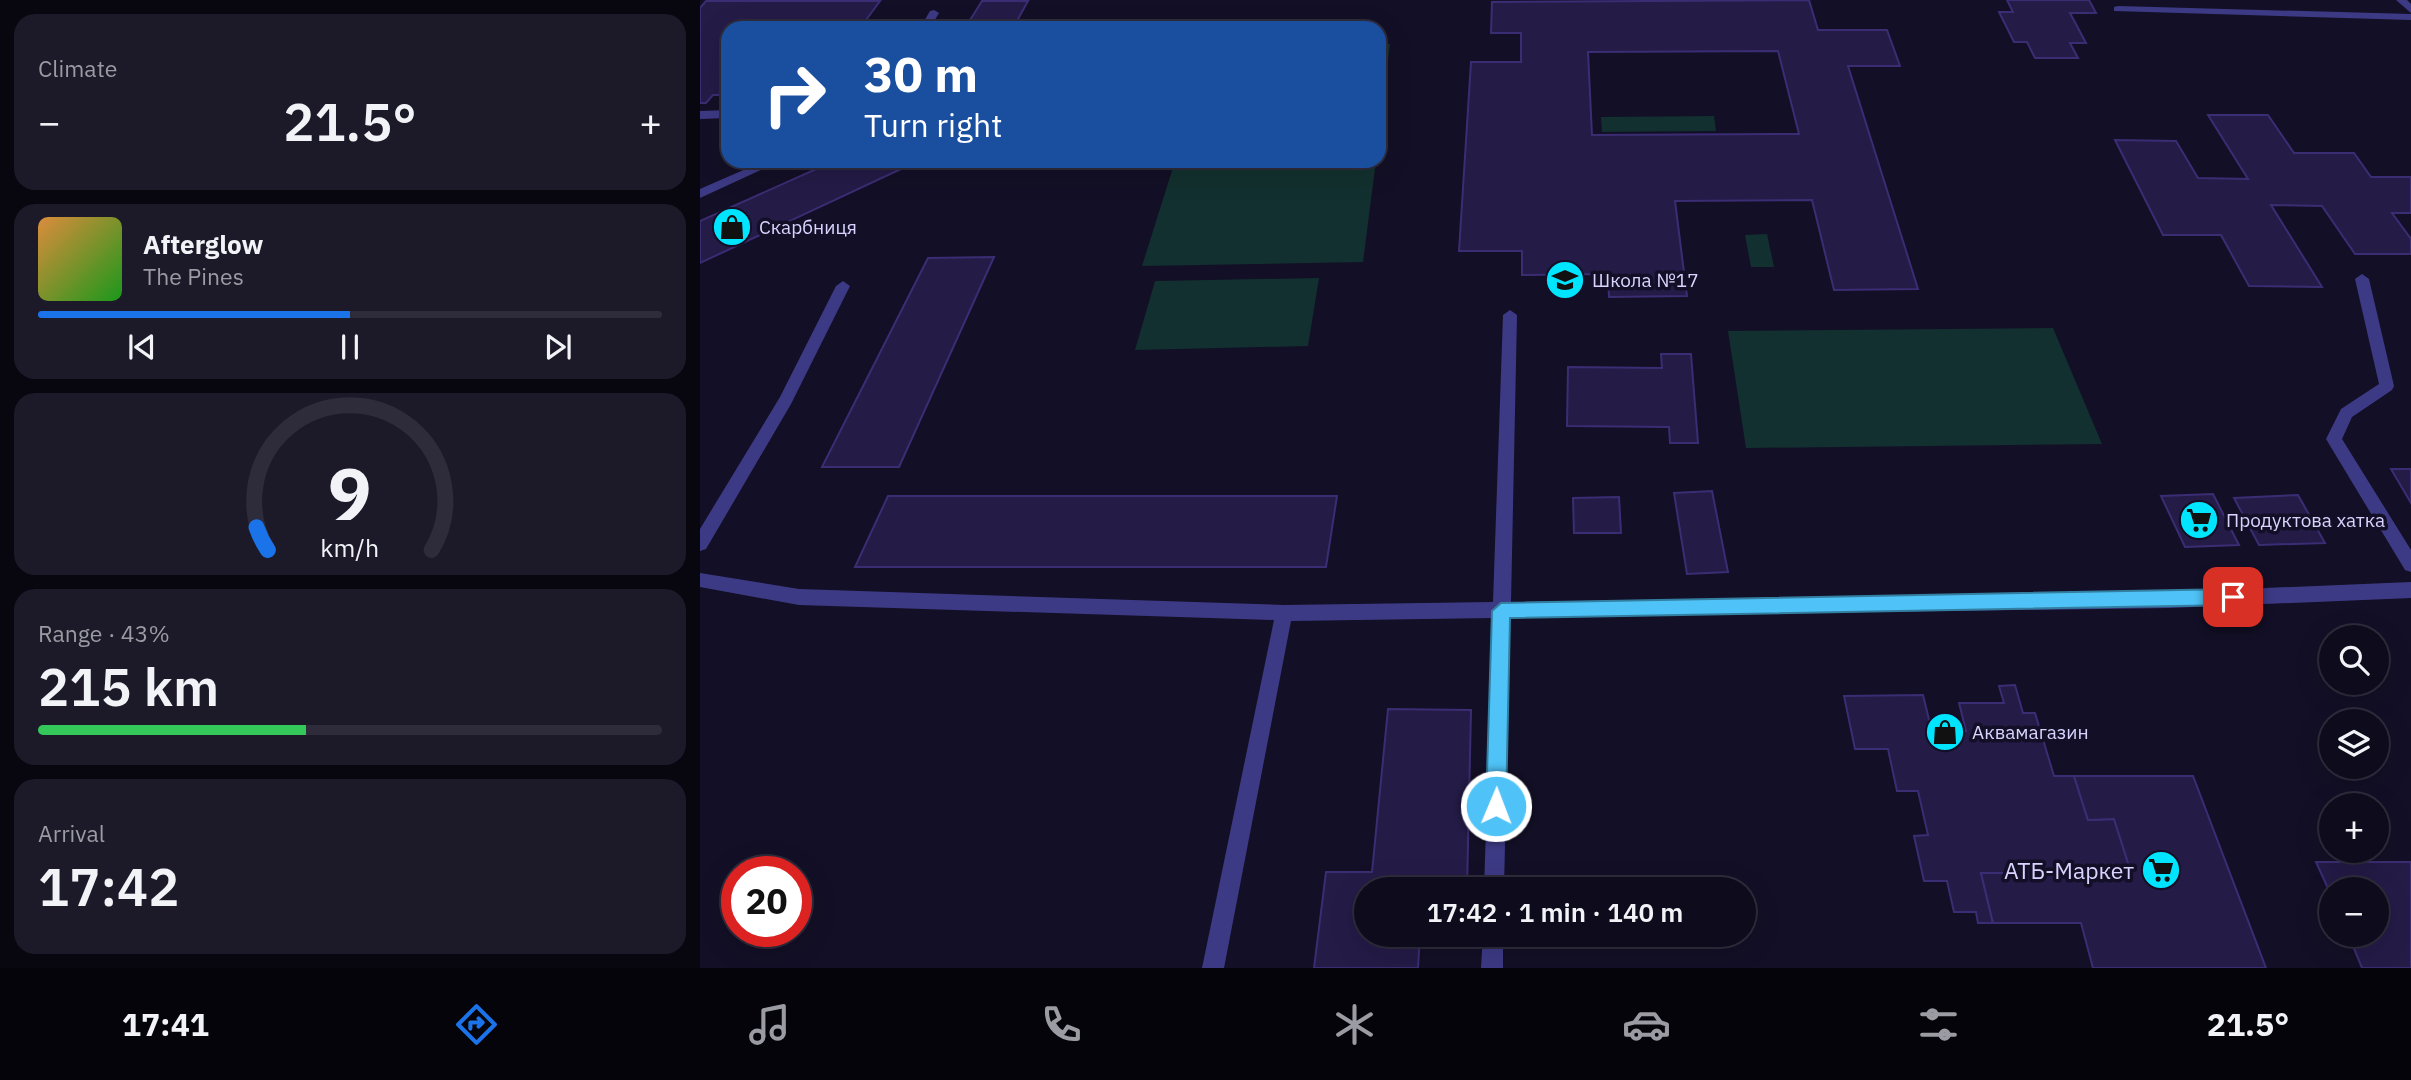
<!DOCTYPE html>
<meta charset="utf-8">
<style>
:root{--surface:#0e0b1c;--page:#1c1929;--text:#f1f3f6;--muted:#9b9ba3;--line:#2e2b3b;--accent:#1a73e8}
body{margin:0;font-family:"IBM Plex Sans",sans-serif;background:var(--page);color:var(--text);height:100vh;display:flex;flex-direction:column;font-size:26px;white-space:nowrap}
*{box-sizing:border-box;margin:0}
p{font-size:23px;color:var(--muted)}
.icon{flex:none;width:38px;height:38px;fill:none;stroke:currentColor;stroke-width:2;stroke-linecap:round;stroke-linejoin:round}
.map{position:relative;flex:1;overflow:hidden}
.drawer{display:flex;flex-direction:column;gap:14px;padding:14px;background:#08060f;width:700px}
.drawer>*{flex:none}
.hud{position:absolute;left:21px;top:21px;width:665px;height:147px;border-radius:21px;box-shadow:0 7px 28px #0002,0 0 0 2px var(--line);background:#1a4fa0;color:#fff;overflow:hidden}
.controls{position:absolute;left:1619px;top:625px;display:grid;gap:14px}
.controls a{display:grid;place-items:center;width:70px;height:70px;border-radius:50%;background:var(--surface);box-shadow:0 7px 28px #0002,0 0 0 2px var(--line);font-size:35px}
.speed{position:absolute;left:21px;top:856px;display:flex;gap:14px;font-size:35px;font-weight:700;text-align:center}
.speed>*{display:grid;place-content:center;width:91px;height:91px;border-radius:50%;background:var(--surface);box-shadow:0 7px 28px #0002,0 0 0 2px var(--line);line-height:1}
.speed .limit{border:10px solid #d22;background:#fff;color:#111}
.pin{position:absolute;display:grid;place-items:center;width:60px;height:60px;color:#fff;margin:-30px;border-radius:14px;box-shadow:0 4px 10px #0006}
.me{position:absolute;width:77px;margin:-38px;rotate:1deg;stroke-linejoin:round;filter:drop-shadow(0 0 5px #0008)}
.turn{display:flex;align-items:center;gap:24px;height:147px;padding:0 28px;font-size:32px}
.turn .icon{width:91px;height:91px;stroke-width:2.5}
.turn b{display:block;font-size:49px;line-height:60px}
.big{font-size:52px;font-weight:600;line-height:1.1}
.drawer .card{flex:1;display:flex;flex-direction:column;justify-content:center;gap:10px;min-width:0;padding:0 24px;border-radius:21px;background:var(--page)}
.drawer .dial{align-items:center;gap:0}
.dial svg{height:182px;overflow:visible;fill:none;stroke:var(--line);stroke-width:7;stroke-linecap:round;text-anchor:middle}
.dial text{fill:var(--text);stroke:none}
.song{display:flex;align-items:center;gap:21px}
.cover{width:84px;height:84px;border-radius:10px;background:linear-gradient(135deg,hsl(30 70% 55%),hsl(120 70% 35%))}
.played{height:7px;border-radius:4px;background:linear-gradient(90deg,var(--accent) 50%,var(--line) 50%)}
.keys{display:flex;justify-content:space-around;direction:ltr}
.heat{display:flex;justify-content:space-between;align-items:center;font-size:38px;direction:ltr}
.charge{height:10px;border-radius:5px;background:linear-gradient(90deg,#34c759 43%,var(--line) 0)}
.trip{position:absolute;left:654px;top:877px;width:402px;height:70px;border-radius:35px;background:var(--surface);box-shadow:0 7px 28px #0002,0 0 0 2px var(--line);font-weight:600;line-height:70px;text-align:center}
.tab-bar{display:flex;height:112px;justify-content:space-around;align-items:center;background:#06040b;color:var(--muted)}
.tab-bar .icon{width:49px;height:49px}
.tab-bar .selected{color:var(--accent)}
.tab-bar b{font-size:32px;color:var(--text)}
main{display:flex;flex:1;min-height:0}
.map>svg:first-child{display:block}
.green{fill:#12302f}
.building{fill:#241b47;stroke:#3b2d73;stroke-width:2;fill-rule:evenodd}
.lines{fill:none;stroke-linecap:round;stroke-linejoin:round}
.lane{fill:#3d3a85;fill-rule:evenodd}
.route{fill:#4fc3f7;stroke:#337fa1;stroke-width:2}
.labels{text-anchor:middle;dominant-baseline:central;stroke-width:7;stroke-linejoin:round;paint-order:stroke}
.poi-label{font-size:19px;fill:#d9d4ff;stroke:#130f26;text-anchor:start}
.near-poi-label{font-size:23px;fill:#d9d4ff;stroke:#130f26;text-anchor:end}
</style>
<main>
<section class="drawer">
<div class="card"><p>Climate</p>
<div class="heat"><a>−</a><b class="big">21.5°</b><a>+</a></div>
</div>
<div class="card">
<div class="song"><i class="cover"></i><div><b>Afterglow</b><p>The Pines</p></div></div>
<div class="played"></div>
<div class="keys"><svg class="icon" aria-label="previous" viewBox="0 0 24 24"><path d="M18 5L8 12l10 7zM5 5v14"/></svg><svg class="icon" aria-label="pause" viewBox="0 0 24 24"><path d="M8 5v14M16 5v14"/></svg><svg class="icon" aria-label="next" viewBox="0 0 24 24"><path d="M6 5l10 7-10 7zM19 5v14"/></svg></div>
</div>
<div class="card dial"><svg viewBox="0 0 100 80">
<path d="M14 69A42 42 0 1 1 86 69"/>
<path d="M14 69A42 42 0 0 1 9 59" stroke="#1a73e8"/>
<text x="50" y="56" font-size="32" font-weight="700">9</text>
<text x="50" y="72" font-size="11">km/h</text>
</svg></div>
<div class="card"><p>Range · 43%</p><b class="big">215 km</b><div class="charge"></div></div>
<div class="card"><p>Arrival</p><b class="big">17:42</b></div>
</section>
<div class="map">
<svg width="1711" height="968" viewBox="0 0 1711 968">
<rect width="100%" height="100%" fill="#130f26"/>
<!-- green -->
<g class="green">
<polygon points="679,44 690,44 679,133"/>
<polygon points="1014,116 1016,131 902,132 901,117"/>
<polygon points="475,161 676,161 663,262 442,266"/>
<polygon points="1067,234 1074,267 1051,267 1045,235"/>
<polygon points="619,278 608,346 435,350 455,281"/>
<polygon points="1353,328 1402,444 1046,448 1028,331"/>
</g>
<!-- building -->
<g class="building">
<path d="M1109 0 1118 30H1187L1200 66H1148L1218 289 1134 290 1112 200 975 201 987 296 909 297 908 274 822 275V251H759L771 62H821V33H791L792 2ZM1078 51 1099 134 892 135 888 52Z"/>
<polygon points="1307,0 1389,0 1396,13 1370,13 1386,43 1370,43 1378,58 1335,58 1327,42 1314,42 1299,12 1313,12"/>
<polygon points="6,1 180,1 160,28 28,28 28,95 13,95 6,103 0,103 0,8"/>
<polygon points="282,1 328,1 313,28 265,28"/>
<polygon points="1508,115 1568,115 1594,153 1654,153 1671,177 1711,177 1711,213 1692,213 1711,239 1711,254 1655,254 1622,206 1571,205 1622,287 1549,286 1521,235 1463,235 1415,140 1476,141 1498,178 1548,179"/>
<polygon points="134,161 218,161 0,263 0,221"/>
<polygon points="294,257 199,467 122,467 228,258"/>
<polygon points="961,354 991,354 998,443 970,443 969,427 867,426 868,367 962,368"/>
<polygon points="1691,469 1711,469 1711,503"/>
<polygon points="1012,491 1028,572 987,574 974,493"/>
<polygon points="1513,494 1539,545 1485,547 1461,496"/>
<polygon points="1598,495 1625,543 1559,545 1534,498"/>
<polygon points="188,496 637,496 626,567 155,567"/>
<polygon points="919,497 921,533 874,533 873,498"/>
<polygon points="1315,685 1323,713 1335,713 1354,776 1374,776 1388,820 1414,819 1429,866 1393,867 1395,875 1347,876 1344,865 1325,865 1327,873 1281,873 1293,923 1278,923 1276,912 1254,912 1247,881 1224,881 1214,836 1228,835 1218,791 1197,791 1188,749 1155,749 1144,696 1223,695 1232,732 1266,731 1259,703 1304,703 1299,686"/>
<polygon points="688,709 771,710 767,889 667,889 667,934 720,934 718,968 614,968 626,872 672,872"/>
<polygon points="1374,776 1493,776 1566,968 1393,968 1381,923 1293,923 1281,873 1327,873 1325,865 1344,865 1347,876 1395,875 1393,867 1429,866 1414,819 1388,820"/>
<polygon points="1616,862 1711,862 1711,968 1662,968 1648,934 1676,934 1676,889 1631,889 1631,895"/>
</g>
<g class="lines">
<!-- lane -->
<g class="lane">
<polygon points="1696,0 1707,0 1711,4 1711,13"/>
<polygon points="1418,6 1711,14 1711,20 1414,11 1414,7"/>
<polygon points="234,10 239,13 230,28 220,28 230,11"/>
<polygon points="28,110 28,118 0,119 0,111"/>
<polygon points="64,161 80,161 0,198 0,189"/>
<polygon points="1662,274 1669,279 1694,386 1692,390 1652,417 1642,439 1711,550 1711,572 1705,570 1626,439 1641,409 1679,384 1655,279"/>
<polygon points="143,281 150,286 91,404 6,549 0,551 0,529 80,397 136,286"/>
<polygon points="810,310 817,315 811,602 1470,592 1711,582 1711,598 1470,608 810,617 804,889 784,889 793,618 591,621 524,968 502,968 574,620 99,605 0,587 0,573 99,589 584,605 793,602 803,315"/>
<polygon points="783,934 803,934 803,968 781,968"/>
</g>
</g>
<!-- route -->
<polygon class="route" points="1533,589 1541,597 1533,605 810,618 806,806 803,812 796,815 789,812 786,806 792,611 801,603"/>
<!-- icons -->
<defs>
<g id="shop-disc" transform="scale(2.0125)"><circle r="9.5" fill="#00e5ff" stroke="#130f26"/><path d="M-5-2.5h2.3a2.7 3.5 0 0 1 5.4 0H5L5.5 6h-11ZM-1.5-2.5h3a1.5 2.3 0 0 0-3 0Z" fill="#111"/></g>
<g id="school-disc" transform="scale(2.0125)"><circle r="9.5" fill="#00e5ff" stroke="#130f26"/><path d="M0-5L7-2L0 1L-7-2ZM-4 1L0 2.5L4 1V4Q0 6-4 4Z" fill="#111"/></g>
<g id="supermarket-disc" transform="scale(2.0125)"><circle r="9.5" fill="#00e5ff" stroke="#130f26"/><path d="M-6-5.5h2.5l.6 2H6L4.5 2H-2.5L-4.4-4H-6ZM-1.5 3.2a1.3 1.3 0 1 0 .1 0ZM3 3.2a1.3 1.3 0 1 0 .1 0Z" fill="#111"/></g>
</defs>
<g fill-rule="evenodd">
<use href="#shop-disc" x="32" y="227"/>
<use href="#school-disc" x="865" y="280"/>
<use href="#supermarket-disc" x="1499" y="520"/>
<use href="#shop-disc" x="1245" y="732"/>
<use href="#supermarket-disc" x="1461" y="870"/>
</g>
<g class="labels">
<!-- poi labels -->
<g class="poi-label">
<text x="59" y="227">Скарбниця</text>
<text x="892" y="280">Школа №17</text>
<text x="1526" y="520">Продуктова хатка</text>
<text x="1272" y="732">Аквамагазин</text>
</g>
<!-- near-poi labels -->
<g class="near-poi-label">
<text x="1434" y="870">АТБ-Маркет</text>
</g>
</g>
</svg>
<div class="controls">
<a><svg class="icon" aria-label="search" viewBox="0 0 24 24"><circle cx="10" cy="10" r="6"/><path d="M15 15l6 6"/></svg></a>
<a><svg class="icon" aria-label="layers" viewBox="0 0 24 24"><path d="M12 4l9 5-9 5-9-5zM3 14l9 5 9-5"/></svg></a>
<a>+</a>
<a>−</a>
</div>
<div class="speed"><div class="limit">20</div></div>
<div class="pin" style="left:1533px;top:597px;background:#d93025"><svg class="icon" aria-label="arrive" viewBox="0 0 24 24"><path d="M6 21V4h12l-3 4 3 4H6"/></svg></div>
<svg class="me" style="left:796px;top:806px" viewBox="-20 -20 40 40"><circle r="17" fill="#4fc3f7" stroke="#fff" stroke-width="3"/><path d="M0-11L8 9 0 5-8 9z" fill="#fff"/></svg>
<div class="trip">17:42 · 1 min · 140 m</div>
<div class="hud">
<div class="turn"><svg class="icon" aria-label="right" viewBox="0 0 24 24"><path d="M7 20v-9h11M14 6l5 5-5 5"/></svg><div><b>30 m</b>Turn right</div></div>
</div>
</div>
</main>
<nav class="tab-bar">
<b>17:41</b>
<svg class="icon selected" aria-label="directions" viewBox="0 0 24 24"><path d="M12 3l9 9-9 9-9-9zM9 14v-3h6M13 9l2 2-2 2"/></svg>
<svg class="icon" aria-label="music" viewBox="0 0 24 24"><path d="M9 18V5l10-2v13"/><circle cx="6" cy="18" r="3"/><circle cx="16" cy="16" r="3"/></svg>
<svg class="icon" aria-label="phone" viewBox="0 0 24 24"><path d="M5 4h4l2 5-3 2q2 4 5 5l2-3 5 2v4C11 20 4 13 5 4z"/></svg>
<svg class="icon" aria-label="climate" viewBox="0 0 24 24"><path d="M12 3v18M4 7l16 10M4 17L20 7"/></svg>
<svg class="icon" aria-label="car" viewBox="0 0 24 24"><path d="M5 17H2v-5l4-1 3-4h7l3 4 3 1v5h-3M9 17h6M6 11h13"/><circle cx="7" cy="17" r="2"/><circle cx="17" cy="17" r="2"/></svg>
<svg class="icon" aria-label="filters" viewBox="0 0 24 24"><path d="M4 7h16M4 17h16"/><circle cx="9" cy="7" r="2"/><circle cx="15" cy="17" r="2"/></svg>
<b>21.5°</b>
</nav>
